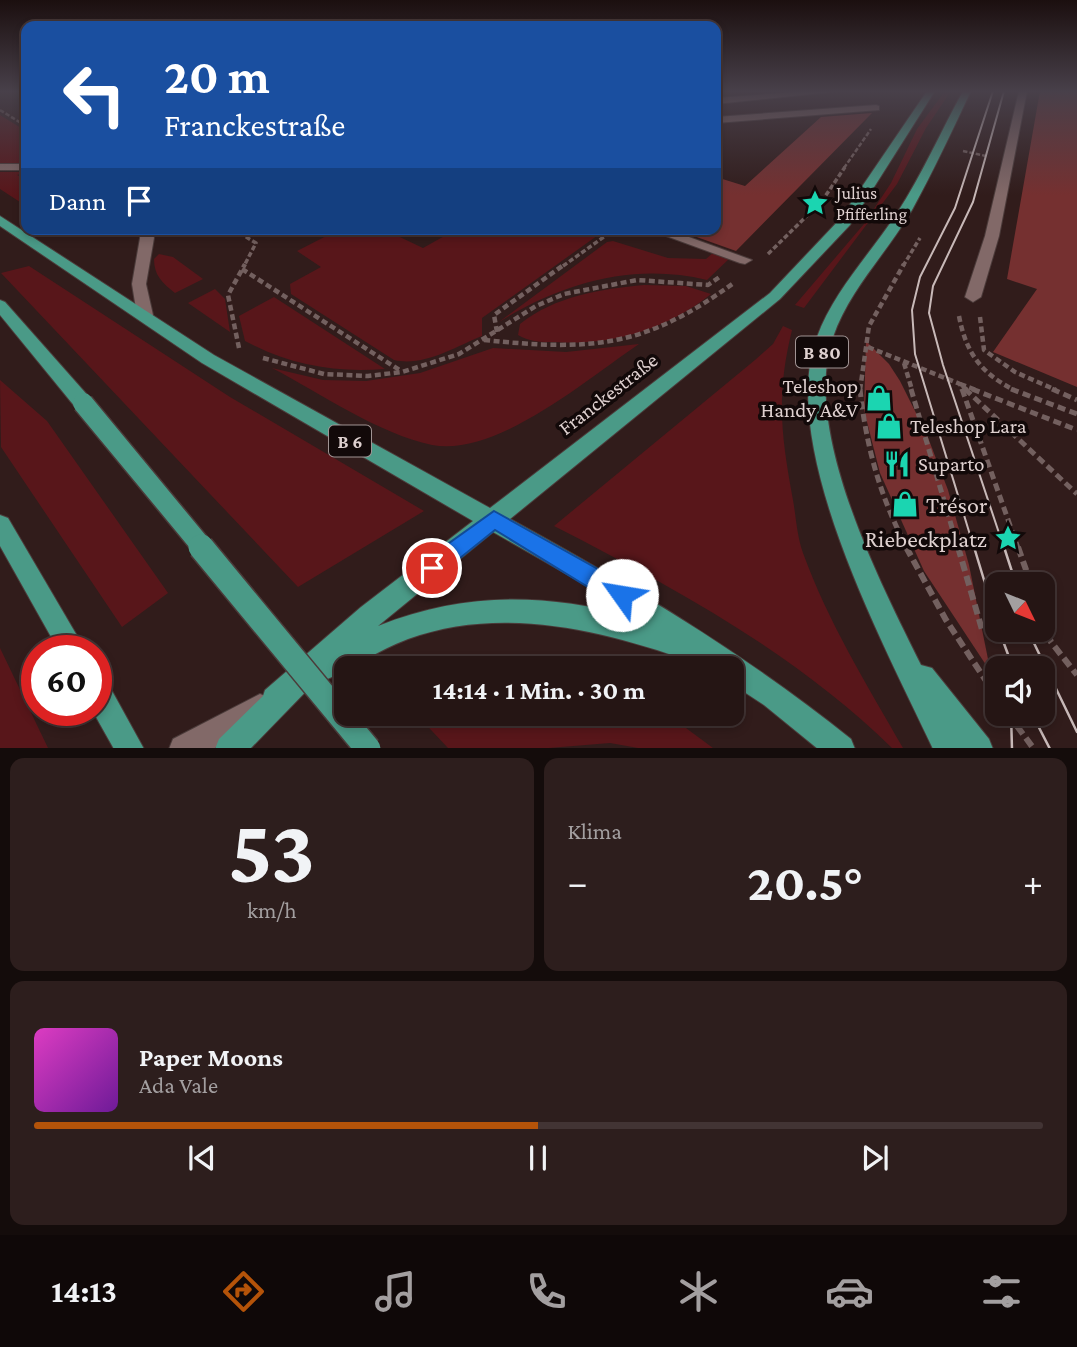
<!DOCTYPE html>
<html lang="de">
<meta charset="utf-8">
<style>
:root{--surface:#251514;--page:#2d1e1d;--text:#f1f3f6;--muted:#a39fa0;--line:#423434;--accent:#b45309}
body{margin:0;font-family:"Crimson Pro",serif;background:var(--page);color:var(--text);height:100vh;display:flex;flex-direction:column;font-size:26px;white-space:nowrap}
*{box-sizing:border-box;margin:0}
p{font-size:23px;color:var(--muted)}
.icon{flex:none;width:38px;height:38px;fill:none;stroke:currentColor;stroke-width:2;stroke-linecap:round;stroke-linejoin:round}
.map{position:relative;height:748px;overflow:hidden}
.panel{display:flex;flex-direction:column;gap:10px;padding:10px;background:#140c0b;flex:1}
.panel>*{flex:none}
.hud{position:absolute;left:21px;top:21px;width:700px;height:214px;border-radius:14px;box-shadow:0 4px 10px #0003,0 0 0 2px var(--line);background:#1a4fa0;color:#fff;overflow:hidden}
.needle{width:46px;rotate:133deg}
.fabs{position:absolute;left:985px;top:572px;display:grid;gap:14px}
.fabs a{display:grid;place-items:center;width:70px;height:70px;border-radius:14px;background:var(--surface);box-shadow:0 4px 10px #0003,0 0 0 2px var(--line);font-size:35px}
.speed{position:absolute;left:21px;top:635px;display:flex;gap:14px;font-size:35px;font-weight:700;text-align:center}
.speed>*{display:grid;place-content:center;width:91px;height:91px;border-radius:50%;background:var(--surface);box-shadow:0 4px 10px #0003,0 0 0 2px var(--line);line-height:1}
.speed .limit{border:10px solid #d22;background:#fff;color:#111}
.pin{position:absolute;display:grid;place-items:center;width:60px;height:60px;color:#fff;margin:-30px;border:4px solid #fff;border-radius:50%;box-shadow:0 2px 7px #0007}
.me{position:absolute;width:77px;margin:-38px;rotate:302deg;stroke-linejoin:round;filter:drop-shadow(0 0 5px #0008)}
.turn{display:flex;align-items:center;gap:24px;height:147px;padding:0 28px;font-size:32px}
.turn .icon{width:91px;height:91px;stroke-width:2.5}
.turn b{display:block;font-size:49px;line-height:60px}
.then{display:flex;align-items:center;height:66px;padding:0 28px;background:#0003;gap:14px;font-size:26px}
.big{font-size:52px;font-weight:700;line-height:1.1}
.panel .tile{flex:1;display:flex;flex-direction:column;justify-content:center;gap:10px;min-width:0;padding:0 24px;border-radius:14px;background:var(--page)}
.panel .dial{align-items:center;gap:0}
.dial b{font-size:91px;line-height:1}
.song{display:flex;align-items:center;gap:21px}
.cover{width:84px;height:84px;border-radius:10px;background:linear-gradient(135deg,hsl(310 70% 55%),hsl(280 70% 35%))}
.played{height:7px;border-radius:4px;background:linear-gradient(90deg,var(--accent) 50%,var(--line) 50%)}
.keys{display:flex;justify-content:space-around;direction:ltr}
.heat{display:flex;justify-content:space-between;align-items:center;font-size:38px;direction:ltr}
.panel .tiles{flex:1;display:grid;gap:10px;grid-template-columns:1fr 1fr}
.tile:last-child{grid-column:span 2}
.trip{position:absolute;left:334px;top:656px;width:410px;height:70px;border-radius:14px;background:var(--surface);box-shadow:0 4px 10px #0003,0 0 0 2px var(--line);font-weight:700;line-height:70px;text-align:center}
.menu{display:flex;height:112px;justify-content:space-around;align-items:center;background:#0f0808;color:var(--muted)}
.menu .icon{width:49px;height:49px}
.menu .on{color:var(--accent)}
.menu b{font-size:32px;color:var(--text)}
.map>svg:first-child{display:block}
.green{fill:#58161a}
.building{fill:#753030}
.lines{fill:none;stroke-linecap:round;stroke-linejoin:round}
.service-casing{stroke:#4b3b3a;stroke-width:2}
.minor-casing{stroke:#4b3b3a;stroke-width:2}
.primary-casing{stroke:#4b3b3a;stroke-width:2}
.path-far4{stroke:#73605f;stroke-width:2.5;stroke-dasharray:4.5 2;stroke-linecap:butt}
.path-far3{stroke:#73605f;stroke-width:3.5;stroke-dasharray:5 2.5;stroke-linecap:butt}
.path-far2{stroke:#73605f;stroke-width:4.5;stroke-dasharray:6 3.5;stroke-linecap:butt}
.path-far1{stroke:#73605f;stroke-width:5;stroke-dasharray:8 4.5;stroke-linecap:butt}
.path{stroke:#73605f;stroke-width:6;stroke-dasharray:10 5;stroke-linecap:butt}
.service{fill:#826968;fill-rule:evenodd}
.minor{fill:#826968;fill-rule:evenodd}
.primary{fill:#4a9a87;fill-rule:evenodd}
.tram-far1{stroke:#c8b9b8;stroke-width:2}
.tram{stroke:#c8b9b8;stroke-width:2.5}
.primary-bridge-far1-casing{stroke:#4b3b3a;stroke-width:23;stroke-linecap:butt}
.primary-bridge-casing{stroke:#4b3b3a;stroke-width:28;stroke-linecap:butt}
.path-bridge{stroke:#73605f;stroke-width:6;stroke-dasharray:10 5;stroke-linecap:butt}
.primary-bridge-far1{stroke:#4a9a87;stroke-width:20}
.primary-bridge{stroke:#4a9a87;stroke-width:25}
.route{fill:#1a73e8;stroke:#114b97;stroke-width:2}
.labels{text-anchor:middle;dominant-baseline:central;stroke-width:7;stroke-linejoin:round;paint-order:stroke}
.far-poi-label{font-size:18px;fill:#ded0cf;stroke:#120909;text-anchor:start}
.shield{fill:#120909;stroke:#a19494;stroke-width:2}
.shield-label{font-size:19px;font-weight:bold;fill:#ded0cf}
.poi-label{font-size:21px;fill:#ded0cf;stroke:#120909;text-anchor:start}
.street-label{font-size:21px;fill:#ded0cf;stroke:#120909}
.near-poi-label{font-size:24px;fill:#ded0cf;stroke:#120909;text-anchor:start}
</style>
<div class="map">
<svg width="1077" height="749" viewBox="0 0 1077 749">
<rect width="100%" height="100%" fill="#311c1b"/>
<!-- green -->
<g class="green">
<polygon points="945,91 951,91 926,128 897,184 804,308 795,305 864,224 891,183 917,129"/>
<polygon points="0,115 26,131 26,163 0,163"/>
<polygon points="0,172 26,172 17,175 26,179 26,206 0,189"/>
<path d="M340 229H383L423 248 457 229H590L601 233 482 318V336C455 347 423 367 394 360L291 294 290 284 321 267 297 251Z"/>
<path d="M613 241 668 258 706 259 714 252 731 257 707 280C633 262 562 283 499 322L607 242Z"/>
<path d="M159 254 173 257 203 279 175 293C162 283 154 275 154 259Z"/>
<polygon points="29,266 230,397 424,511 298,587 1,273"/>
<path d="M644 285 686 286 711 294C666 330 611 346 555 342 542 342 529 342 518 335L520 324C555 296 601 289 644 285Z"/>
<polygon points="215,289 225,299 230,332 188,303"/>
<path d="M274 297 385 369C334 373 290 365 245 341L239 316Z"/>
<path d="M783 326 792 330C776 395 781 435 793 500 796 517 797 536 803 553 828 622 867 685 903 748H892C795 653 675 588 554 526L755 360 773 344Z"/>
<path d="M639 344C587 379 497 457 432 445 379 434 320 393 272 368L323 380 366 381 420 373 493 348 566 352Z"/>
<polygon points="0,380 47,421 168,593 122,627 1,447"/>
<polygon points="0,648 48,748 0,748"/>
<polygon points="416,714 667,714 713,748 638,748 610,743 537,749 448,748"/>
</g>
<!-- building -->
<g class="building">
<polygon points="1040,91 1077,91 1077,387 993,352 1037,289 1007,279"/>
<polygon points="872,113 736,251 691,235 697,229 716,229 716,177 745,186 821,117"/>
<polygon points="866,341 889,364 900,381 927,435 948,490 969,565 989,664 986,665 924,571 880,473 864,410"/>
</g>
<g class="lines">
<!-- service casing -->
<g class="service-casing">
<g id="service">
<polygon points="809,91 840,91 716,104 716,98"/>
<polygon points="1019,91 1027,91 999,236 981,297 973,302 965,297 985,236"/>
<polygon points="876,105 879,106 879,110 716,123 716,117"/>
<rect x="0" y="164" width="26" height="6"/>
<polygon points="139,229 152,229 154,238 146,284 153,315 145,320 137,315 132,284 140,238"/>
<polygon points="260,694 270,698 274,708 270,718 213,749 169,749 173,739"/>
</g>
</g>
<!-- minor casing -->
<g class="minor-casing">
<polygon id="minor" points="647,229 667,229 752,260 745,264 740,263"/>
</g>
<!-- primary casing -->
<g class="primary-casing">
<g id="primary">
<path d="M927 91H935L850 225 780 299 510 519C629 584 745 654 851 739L855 749H818L764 705 732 684V668H707L696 659 690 661C601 630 501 605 408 639 378 650 352 669 323 681L318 679 250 749H215L219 739 263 696 265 690 361 607 473 521 202 363 0 226V216L214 355 490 508 770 293 840 219ZM493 532 593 589 633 616C543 594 466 591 378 626Z"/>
<path d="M963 91H971C952 131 933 172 912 210 887 253 849 290 833 337 801 430 880 582 921 665L932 668 989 739 993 749H933C886 648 776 447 817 337 833 292 871 253 897 213 922 175 941 131 963 91Z"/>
<polygon points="0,300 5,302 90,398 92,403 90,408 76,408 0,315"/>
<polygon points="0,515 8,518 86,651 59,651 0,546"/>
<polygon points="96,676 106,680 144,749 114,749 92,710 96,710"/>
</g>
</g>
<!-- path-far4 -->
<g class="path-far4">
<polyline points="0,110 26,126"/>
<polyline points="963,151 986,156"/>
<polyline points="844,168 871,129"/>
</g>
<!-- path-far3 -->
<g class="path-far3">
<polyline points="233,229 256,243 244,266"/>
<polyline points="768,254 822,201 845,167"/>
<polyline points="563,266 615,229"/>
<polyline points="903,266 920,238"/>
</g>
<!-- path-far2 -->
<g class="path-far2">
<polyline points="242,269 401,371"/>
<path d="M959 316C966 353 981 373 1014 390"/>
<polyline points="980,317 984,350 1015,372 1056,390"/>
<polyline points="497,332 494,315 565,264"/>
<path d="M484 340C592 351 645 348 735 282"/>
<polyline points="868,347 960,384 962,390"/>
<polyline points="239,348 228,295 245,264"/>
<polyline points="263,358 324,374 368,376 402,372 459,354 536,306 564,294 637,280 708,285 721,276"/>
<polyline points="904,363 912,390"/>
<polyline points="860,390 869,326 904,264"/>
<polyline points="967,390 960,384 976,390"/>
</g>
<!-- path-far1 -->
<g class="path-far1">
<path d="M860 389C866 446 880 497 907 548"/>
<polyline points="911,389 958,548"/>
<polyline points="962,389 1018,548"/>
<polyline points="965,389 1077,494"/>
<polyline points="972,389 1077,430"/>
<polyline points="1011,389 1077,414"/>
<polyline points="1052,389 1077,400"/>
</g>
<!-- path -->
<g class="path">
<polyline points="906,547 946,620 998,699"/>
<polyline points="958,547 983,633"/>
<polyline points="1018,547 1031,584"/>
<polyline points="1043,619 1051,642 1077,675"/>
</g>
<!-- service -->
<use href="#service" class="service"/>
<!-- minor -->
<use href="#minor" class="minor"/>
<!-- primary -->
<use href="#primary" class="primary"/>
<!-- tram-far1 -->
<g class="tram-far1">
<polyline points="1004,91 973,202 933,286 929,313 943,365 1004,548"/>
<polyline points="974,548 915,354 912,310 920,277 955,208 993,91"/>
</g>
<!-- tram -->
<g class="tram">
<polyline points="974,547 998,626"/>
<polyline points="1004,547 1016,584"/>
<polyline points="999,630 1013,668"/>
<polyline points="1032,639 1077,732"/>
<polyline points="1011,714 1012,749"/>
<polyline points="1032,714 1050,749"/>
</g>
<!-- primary-bridge-far1 casing -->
<g class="primary-bridge-far1-casing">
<polyline id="primary-bridge-far1" points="83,403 203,548"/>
</g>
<!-- primary-bridge casing -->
<g class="primary-bridge-casing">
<polyline id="primary-bridge" points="201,547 368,749"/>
</g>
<!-- path-bridge -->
<polyline class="path-bridge" points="1008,714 1034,749"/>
<!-- primary-bridge-far1 -->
<use href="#primary-bridge-far1" class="primary-bridge-far1"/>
<!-- primary-bridge -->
<use href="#primary-bridge" class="primary-bridge"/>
</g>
<!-- sky -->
<linearGradient id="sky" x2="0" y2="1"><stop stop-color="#1b0f0f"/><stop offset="0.47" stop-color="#48404a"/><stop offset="1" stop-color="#48404a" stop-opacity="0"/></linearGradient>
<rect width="1077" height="195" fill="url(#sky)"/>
<!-- route -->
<polygon class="route" points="494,511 630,587 633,595 630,603 622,606 614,603 495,530 439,575 432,578 424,575 421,568 424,561"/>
<!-- icons -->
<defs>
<g id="sight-bare" transform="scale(2.1)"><path d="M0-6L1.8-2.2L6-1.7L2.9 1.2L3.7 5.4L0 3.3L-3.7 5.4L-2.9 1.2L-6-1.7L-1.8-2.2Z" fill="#1bd5b1" stroke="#120909" stroke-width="2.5" paint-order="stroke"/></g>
<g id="shop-bare" transform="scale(2.1)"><path d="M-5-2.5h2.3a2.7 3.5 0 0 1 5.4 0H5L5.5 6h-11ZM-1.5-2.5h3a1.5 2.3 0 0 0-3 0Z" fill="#1bd5b1" stroke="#120909" stroke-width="2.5" paint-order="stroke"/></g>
<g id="restaurant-bare" transform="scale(2.1)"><path d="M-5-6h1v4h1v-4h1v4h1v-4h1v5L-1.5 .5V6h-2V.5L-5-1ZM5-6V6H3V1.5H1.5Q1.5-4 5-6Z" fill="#1bd5b1" stroke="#120909" stroke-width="2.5" paint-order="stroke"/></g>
</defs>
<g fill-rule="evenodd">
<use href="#sight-bare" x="815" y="203"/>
<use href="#shop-bare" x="879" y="398"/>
<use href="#shop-bare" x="889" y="426"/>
<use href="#restaurant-bare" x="897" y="464"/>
<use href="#shop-bare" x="905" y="504"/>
<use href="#sight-bare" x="1008" y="538"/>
</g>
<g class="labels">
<!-- far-poi labels -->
<g class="far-poi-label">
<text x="836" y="193">Julius<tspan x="836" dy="21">Pfifferling</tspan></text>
</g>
<!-- shield labels -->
<g class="shield">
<rect x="796" y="336.5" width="52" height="31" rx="5"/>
<rect x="329" y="425.5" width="42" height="31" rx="5"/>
</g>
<g class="shield-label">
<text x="822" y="352">B 80</text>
<text x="350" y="441">B 6</text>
</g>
<!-- poi labels -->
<g class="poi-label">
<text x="858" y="386" text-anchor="end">Teleshop<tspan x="858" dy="24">Handy A&amp;V</tspan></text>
<text x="910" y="426">Teleshop Lara</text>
<text x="918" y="464">Suparto</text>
</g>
<!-- street labels -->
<g class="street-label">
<text transform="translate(608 394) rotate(-38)">Franckestraße</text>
</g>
<!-- near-poi labels -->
<g class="near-poi-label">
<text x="926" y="504">Trésor</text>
<text x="987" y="538" text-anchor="end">Riebeckplatz</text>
</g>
</g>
</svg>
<div class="fabs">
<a><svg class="needle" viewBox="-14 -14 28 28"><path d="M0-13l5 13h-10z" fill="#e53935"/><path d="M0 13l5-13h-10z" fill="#a39fa0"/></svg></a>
<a><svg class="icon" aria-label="sound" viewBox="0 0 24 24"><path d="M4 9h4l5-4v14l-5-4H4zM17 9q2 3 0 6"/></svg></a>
</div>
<div class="speed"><div class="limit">60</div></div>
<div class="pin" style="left:432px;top:568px;background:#d93025"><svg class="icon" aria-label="arrive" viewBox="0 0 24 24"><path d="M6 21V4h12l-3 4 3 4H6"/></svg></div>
<svg class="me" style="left:622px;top:595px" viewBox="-20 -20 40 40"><circle r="19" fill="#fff"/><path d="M0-13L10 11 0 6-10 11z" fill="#1a73e8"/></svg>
<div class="trip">14:14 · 1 Min. · 30 m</div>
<div class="hud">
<div class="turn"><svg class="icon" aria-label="left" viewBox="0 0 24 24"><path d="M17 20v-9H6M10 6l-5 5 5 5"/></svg><div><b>20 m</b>Franckestraße</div></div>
<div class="then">Dann<svg class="icon" aria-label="arrive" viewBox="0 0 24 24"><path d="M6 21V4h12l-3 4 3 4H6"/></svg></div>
</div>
</div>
<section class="panel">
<div class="tiles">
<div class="tile dial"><b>53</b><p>km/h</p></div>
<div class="tile"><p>Klima</p>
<div class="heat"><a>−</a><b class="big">20.5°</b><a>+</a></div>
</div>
<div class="tile">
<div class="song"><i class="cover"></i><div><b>Paper Moons</b><p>Ada Vale</p></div></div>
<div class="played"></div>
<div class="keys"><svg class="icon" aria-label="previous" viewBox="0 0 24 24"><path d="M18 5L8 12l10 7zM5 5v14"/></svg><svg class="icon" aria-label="pause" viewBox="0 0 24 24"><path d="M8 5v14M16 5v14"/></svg><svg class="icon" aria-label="next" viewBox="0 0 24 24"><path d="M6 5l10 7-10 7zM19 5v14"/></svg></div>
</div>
</div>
</section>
<nav class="menu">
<b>14:13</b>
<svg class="icon on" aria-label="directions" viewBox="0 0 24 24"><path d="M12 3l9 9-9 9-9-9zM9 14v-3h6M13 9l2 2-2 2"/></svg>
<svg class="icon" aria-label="music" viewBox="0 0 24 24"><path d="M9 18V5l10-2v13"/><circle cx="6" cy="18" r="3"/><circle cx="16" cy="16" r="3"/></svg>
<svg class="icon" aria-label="phone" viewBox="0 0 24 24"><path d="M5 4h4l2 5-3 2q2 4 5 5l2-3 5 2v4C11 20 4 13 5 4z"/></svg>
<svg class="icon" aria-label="climate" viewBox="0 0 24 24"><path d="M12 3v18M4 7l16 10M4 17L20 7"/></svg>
<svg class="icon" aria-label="car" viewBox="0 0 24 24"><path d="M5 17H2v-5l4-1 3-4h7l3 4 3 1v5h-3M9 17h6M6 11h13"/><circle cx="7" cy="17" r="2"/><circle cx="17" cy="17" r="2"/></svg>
<svg class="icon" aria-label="filters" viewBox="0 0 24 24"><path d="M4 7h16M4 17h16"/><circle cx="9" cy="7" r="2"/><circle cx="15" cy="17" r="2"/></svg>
</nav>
